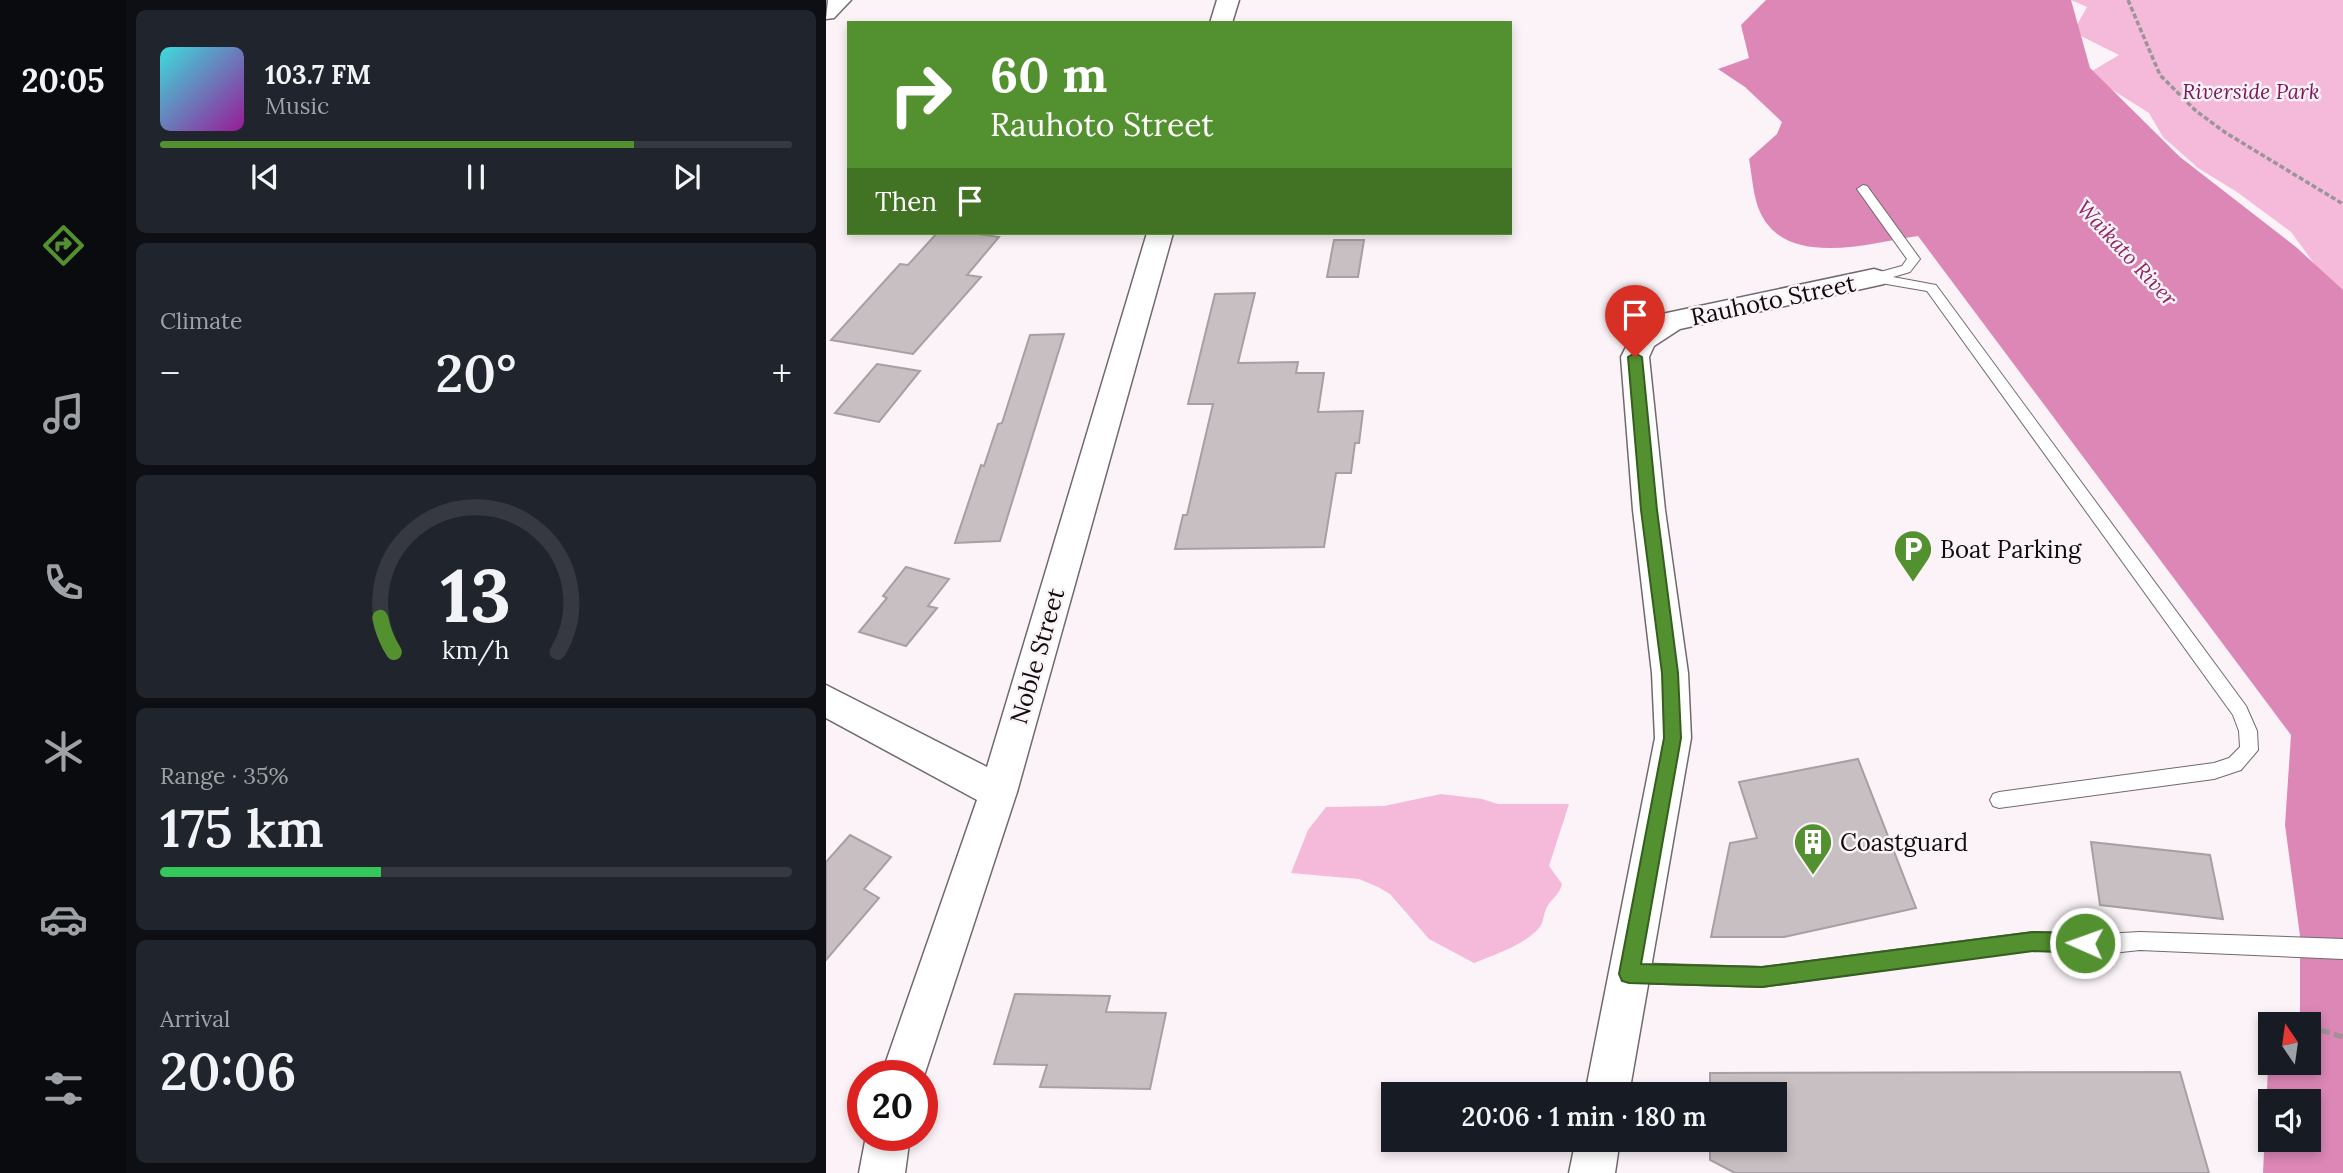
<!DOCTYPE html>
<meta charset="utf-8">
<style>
:root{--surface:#171b24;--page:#20242c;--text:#f1f3f6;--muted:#9ea1a6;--line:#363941;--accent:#53902f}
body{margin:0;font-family:Lora,serif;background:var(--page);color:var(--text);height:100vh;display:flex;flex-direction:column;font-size:26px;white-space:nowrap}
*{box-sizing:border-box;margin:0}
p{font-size:23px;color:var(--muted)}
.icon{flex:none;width:38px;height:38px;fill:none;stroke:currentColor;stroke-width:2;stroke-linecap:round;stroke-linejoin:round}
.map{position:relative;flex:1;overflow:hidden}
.sheet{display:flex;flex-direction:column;gap:10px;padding:10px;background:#0d0f14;width:700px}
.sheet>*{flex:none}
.banner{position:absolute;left:21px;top:21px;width:665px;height:214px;border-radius:0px;box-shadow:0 4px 10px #0003;background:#53902f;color:#fff;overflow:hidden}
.needle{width:46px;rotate:347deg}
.fabs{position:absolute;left:1432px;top:1012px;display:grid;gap:14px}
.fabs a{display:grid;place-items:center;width:63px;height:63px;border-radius:0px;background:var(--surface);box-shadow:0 4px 10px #0003;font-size:35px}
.speed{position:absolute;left:21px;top:1060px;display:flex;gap:14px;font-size:35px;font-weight:700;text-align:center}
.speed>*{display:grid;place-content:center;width:91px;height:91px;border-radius:50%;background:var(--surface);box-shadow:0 4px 10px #0003;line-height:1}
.speed .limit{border:10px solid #d22;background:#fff;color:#111}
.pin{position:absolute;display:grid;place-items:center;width:60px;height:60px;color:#fff;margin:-72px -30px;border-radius:50% 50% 50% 0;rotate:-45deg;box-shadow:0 0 7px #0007}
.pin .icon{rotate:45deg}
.me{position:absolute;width:77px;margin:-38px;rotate:272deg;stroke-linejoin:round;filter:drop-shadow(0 0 5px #0008)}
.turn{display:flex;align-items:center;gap:24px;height:147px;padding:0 28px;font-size:32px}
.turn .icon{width:91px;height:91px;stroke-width:2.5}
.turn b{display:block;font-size:49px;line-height:60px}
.then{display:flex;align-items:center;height:66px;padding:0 28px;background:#0003;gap:14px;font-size:26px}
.big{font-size:52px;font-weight:600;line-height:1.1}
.sheet .widget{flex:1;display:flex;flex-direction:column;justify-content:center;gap:10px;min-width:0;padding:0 24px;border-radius:10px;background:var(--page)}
.sheet .dial{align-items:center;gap:0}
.dial svg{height:182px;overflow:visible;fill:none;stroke:var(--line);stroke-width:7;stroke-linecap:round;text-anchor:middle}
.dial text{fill:var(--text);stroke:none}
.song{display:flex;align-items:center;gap:21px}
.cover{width:84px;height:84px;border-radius:10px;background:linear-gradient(135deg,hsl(180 70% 55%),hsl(300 70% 35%))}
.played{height:7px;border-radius:4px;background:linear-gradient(90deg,var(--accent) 75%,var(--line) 75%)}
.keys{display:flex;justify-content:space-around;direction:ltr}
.heat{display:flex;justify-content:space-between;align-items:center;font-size:38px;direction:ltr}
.charge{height:10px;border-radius:5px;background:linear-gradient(90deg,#34c759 35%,var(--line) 0)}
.trip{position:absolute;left:555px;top:1082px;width:406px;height:70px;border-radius:0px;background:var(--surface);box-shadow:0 4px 10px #0003;font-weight:600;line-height:70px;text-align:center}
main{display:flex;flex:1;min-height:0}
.menu{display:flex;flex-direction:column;width:126px;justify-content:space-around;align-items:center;background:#090b0e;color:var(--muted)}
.menu .icon{width:49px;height:49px}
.menu .active{color:var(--accent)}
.menu b{font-size:32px;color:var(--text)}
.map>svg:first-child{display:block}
.green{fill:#f5bad9}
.water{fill:#dc87b6;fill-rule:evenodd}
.building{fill:#c7bfc2;stroke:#a79fa3;stroke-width:2}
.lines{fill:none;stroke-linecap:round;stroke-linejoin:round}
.service-casing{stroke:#70696d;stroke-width:2}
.minor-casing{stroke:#70696d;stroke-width:3}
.path-far1{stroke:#9b9598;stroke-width:3.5;stroke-dasharray:5 2.5;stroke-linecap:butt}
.path{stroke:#9b9598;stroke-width:5;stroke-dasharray:9 4.5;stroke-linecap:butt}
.service{fill:#fff;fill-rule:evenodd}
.minor{fill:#fff;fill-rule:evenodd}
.route{fill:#53902f;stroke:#365e1f;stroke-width:2}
.labels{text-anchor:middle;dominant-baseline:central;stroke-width:5;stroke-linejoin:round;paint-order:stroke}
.far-park-label{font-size:21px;font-style:italic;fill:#7c185a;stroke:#fbf3f7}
.far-water-label{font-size:21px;font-style:italic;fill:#8c2867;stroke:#fbf3f7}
.street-label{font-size:24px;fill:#0f0c0d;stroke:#fbf3f7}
.poi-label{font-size:24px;fill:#0f0c0d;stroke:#fbf3f7;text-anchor:start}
</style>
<main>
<nav class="menu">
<b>20:05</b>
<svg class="icon active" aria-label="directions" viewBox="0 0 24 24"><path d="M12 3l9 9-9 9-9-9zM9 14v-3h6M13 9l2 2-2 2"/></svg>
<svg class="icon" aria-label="music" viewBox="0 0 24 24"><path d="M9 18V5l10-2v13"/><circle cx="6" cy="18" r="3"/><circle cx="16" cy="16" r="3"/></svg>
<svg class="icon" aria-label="phone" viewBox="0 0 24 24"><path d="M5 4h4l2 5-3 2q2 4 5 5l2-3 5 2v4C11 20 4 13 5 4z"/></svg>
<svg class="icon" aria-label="climate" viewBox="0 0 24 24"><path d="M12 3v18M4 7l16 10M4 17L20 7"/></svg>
<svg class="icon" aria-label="car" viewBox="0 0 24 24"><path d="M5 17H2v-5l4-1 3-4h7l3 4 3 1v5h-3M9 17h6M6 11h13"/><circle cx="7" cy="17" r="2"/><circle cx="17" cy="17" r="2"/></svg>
<svg class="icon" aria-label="filters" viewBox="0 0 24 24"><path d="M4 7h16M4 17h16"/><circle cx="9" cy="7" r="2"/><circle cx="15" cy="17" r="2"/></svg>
</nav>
<section class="sheet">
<div class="widget">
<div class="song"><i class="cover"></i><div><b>103.7 FM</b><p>Music</p></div></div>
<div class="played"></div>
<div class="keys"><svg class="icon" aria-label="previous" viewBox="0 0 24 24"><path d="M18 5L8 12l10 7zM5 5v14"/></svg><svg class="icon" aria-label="pause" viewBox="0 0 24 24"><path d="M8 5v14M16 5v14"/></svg><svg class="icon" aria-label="next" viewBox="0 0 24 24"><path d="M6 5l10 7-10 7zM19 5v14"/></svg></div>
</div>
<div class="widget"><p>Climate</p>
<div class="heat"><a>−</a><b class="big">20°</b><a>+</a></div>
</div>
<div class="widget dial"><svg viewBox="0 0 100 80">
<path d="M14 69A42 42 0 1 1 86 69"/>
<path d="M14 69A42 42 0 0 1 8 54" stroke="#53902f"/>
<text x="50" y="56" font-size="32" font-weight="700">13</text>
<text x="50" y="72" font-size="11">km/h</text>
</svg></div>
<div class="widget"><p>Range · 35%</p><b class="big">175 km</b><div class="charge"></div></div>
<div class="widget"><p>Arrival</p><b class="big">20:06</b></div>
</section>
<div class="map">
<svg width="1517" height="1173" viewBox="0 0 1517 1173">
<rect width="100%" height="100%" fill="#fbf3f7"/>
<!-- green -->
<g class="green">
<polygon points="1245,0 1517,0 1517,303 1465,232 1411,192 1372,168 1337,137 1323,113 1261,74 1293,55 1247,32 1261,7"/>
<path d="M615 794 656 799 672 804H743L723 866 736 884C734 894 726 898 721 907 718 912 718 918 716 923 707 942 667 955 648 963L603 939 564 894 552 887 533 879 465 873 482 830 500 807 558 806Z"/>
</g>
<!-- water -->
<path class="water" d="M940 0H1245L1264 68 1354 157 1470 247 1517 290V1173H1437L1443 1046 1444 1062H1482V1024H1474V936L1459 825 1465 735 1092 236C1044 243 960 269 934 212 927 197 926 175 923 159L951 134 956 122 919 87 892 69 923 58 915 25ZM1444 1101H1482V1139H1444Z"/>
<!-- building -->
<g class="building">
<polygon points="111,233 144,233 173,237 141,275 155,277 87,354 5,340 74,264 82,265"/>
<polygon points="508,240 538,240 532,277 501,277"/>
<polygon points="429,293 412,363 472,362 470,373 498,373 492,412 537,411 533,443 529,443 525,473 510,473 498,547 349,549 357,515 361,515 387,404 362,404 389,294"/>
<polygon points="238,334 174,541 129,543 155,465 158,466 172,424 176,423 204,335"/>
<polygon points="51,364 94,371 53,422 9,413"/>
<polygon points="80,567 123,579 102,606 111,608 80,646 33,632 61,598 57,596"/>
<polygon points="1032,759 1090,908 958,937 885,937 904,843 931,838 913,782"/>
<polygon points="24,835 65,857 38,889 53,898 0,960 0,862"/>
<polygon points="1265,842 1384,855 1397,919 1274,905"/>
<polygon points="189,994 284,996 280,1012 340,1013 324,1089 214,1087 221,1065 168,1064"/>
<polygon points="1354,1072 1383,1173 909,1173 884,1160 884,1139 948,1139 948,1094 884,1094 884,1073"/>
</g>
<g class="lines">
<!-- service casing -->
<g class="service-casing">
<g id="service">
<polygon points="1037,185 1041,186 1094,259 1084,272 1067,277 1110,285 1420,706 1431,731 1432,750 1415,770 1388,779 1173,808 1167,806 1164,800 1167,794 1173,792 1388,763 1403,758 1414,747 1413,731 1407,715 1101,291 1043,281 1043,275 1076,266 1081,259 1031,189"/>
<polygon points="1207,932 1277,934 1314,932 1517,939 1517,959 1314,950 1277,954 1207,950 936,987 803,983 796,980 793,973 796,966 803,963 936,967"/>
</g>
</g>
<!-- minor casing -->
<g class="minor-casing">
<g id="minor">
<polygon points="2,0 25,0 8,18 0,19"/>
<polygon points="391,0 413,0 406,23 384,23"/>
<polygon points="321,233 347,233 191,792 96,1082 96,1076 55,1076 151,800 0,718 0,685 161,767"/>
<polygon points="1048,269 1058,272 1061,278 1058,284 854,329 828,346 823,357 839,510 862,673 865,738 803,1094 759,1094 829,738 826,673 807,510 795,357 807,333 836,314"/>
<polygon points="40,1136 84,1136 79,1173 33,1173"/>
<polygon points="750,1139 794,1139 789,1173 743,1173"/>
</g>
</g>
<!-- path-far1 -->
<polyline class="path-far1" points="1302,0 1334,75 1370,111 1400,133 1517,204"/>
<!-- path -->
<polyline class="path" points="1482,1026 1517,1037"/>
<!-- service -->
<use href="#service" class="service"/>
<!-- minor -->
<use href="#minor" class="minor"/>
</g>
<!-- route -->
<polygon class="route" points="809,353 816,357 831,510 852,673 855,738 815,964 936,967 1207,932 1259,933 1266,936 1268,943 1266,950 1259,953 1207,951 936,987 803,983 796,981 793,974 838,738 836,673 815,510 802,357"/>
<!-- icons -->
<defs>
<g id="parking-pin" transform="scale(2.0125)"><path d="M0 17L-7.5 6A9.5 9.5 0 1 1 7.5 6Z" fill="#53902f" stroke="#fbf3f7"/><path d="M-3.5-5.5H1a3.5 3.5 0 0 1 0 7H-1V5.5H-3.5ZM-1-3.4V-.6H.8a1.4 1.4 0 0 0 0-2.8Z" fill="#fff"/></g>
<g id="building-pin" transform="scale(2.0125)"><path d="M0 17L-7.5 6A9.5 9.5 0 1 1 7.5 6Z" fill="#53902f" stroke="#fbf3f7"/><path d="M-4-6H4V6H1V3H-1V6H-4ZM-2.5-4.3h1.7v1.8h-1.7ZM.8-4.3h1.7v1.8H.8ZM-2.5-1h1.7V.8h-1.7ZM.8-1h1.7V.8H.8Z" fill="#fff"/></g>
</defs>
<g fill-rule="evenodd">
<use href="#parking-pin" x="1087" y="549"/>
<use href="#building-pin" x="987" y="842"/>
</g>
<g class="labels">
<!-- far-park labels -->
<g class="far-park-label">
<text x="1425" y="91">Riverside Park</text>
</g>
<!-- far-water labels -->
<g class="far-water-label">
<text transform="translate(1301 253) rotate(47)">Waikato River</text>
</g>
<!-- street labels -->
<g class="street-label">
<text transform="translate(947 300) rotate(-12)">Rauhoto Street</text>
<text transform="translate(211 656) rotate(-74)">Noble Street</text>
</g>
<!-- poi labels -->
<g class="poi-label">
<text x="1114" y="549">Boat Parking</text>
<text x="1014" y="842">Coastguard</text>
</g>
</g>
</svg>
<div class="fabs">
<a><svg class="needle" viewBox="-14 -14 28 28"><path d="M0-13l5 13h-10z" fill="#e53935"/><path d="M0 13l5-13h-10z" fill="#9ea1a6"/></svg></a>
<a><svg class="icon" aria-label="sound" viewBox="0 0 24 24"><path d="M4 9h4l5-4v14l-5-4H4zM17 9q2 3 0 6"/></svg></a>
</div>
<div class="speed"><div class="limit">20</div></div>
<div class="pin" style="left:809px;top:357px;background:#d93025"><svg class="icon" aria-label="arrive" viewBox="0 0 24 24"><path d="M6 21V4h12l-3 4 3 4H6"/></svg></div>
<svg class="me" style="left:1259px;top:943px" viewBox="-20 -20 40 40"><circle r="17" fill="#53902f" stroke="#fff" stroke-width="3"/><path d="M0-11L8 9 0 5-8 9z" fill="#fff"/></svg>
<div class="trip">20:06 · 1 min · 180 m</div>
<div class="banner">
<div class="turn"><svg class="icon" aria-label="right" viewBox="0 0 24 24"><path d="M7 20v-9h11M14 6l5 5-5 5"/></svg><div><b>60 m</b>Rauhoto Street</div></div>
<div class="then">Then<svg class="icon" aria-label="arrive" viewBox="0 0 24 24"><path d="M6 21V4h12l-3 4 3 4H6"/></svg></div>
</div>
</div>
</main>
